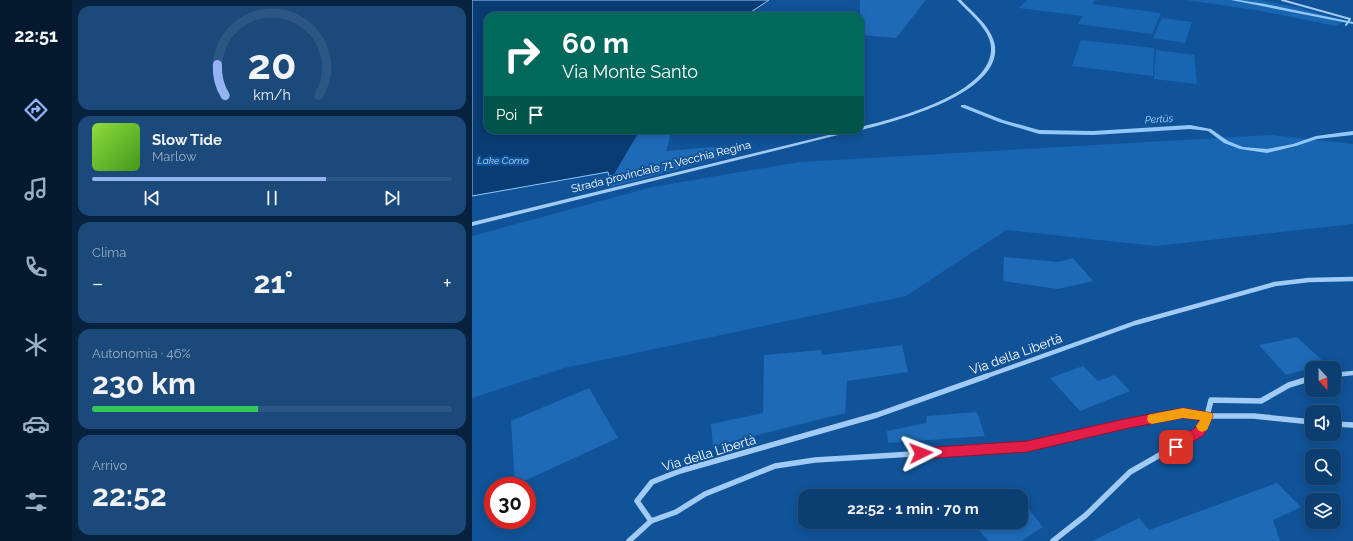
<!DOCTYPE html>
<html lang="it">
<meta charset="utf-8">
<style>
:root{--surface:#0c3e72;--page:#1a497a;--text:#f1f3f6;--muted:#9aaec4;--line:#2c5784;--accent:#95b2f1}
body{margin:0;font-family:Raleway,sans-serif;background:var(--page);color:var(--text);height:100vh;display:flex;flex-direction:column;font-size:15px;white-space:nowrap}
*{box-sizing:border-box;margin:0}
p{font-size:13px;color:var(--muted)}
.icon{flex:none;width:22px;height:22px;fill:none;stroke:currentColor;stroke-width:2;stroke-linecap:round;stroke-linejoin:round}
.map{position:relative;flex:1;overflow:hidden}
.side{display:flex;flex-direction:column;gap:6px;padding:6px;background:#07223f;width:400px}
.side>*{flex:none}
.guide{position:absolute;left:12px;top:12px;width:380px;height:122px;border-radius:12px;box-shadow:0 2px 10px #0003,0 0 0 1px var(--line);background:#00695c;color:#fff;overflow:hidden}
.needle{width:26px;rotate:158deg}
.buttons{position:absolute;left:833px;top:361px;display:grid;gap:8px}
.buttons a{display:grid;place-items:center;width:36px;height:36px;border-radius:8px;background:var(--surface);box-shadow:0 2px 10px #0003,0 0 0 1px var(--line);font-size:20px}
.speed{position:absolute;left:12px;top:477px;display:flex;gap:8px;font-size:20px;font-weight:700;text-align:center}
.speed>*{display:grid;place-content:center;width:52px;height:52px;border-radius:50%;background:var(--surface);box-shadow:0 2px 10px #0003,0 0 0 1px var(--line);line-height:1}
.speed .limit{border:6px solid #d22;background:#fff;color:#111}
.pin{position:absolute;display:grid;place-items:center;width:34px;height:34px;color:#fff;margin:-17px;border-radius:8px;box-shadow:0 2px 6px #0006}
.me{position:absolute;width:44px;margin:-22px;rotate:87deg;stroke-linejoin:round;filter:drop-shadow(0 0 3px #0008)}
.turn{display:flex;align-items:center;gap:14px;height:84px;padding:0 12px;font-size:18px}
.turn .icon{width:52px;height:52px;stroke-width:2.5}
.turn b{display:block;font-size:28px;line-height:34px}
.then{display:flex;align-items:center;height:38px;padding:0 12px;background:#0003;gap:8px;font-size:15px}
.big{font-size:30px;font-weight:700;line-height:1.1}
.side .tile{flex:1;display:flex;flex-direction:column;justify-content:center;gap:6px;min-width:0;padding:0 14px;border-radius:12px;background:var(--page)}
.side .dial{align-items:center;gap:0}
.dial svg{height:104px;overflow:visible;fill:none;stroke:var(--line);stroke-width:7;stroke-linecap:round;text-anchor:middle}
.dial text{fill:var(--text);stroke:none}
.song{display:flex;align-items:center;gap:12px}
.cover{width:48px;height:48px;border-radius:6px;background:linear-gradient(135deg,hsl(90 70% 55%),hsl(100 70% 35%))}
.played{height:4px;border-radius:2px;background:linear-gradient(90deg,var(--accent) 65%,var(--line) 65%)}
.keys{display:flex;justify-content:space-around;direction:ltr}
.heat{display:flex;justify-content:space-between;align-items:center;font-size:22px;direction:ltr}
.charge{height:6px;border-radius:3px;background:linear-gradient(90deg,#34c759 46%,var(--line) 0)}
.trip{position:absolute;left:326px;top:489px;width:230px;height:40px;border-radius:12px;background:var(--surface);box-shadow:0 2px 10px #0003,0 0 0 1px var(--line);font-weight:700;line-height:40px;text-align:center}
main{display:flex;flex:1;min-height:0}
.dock{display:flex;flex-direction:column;width:72px;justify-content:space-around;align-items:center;background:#05192e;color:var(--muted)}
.dock .icon{width:28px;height:28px}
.dock .current{color:var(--accent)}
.dock b{font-size:18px;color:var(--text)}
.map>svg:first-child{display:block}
.green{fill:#1866b2}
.water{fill:#093c73;stroke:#92c7f8}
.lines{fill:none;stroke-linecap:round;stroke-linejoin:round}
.stream{fill:#92c7f8;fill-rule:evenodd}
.building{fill:#1e6ab7}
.minor-far2{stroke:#a1cbf4;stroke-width:2}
.minor-far1{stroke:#a1cbf4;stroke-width:4.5}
.minor{stroke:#a1cbf4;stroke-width:5.5}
.tertiary{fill:#a1cbf4;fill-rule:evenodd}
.route{fill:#e11d48;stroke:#92132f}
.slow{fill:#f59e0b}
.labels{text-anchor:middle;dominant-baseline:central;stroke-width:4;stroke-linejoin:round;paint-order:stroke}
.far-water-label{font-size:10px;font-style:italic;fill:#add5fb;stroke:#105398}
.street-label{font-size:11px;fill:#fff;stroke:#105398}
.near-street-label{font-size:13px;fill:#fff;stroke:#105398}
</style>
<main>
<nav class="dock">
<b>22:51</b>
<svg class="icon current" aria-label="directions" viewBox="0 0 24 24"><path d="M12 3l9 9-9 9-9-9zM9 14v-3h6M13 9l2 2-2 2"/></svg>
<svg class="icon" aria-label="music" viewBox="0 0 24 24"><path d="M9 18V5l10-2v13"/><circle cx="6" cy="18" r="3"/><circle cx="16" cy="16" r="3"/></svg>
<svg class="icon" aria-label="phone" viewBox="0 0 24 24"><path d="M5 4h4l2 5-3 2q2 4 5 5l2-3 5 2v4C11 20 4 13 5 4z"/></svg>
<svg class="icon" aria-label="climate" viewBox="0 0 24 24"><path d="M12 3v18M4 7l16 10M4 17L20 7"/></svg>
<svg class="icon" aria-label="car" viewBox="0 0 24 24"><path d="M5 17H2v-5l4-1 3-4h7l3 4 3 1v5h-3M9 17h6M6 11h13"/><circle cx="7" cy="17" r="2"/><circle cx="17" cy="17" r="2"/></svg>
<svg class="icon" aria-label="filters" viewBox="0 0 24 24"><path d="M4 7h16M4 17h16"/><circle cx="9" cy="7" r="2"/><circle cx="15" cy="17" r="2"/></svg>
</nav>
<section class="side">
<div class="tile dial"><svg viewBox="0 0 100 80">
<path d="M14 69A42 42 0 1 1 86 69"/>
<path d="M14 69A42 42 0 0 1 8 45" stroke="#95b2f1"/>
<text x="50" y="56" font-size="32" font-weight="700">20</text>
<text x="50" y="72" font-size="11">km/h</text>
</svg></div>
<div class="tile">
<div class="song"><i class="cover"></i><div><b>Slow Tide</b><p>Marlow</p></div></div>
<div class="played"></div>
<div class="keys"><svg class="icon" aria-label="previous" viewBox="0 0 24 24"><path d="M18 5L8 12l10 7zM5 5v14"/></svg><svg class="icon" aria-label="pause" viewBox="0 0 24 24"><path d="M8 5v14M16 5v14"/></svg><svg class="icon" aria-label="next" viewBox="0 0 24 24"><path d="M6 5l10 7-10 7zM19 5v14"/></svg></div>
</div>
<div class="tile"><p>Clima</p>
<div class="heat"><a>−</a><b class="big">21°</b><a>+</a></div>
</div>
<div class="tile"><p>Autonomia · 46%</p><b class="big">230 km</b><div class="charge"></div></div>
<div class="tile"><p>Arrivo</p><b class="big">22:52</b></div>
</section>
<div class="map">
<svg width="881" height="541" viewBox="0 0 881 541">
<rect width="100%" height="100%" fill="#105398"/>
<!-- green -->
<g class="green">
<polygon points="555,0 623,0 620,4 689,13 680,34 606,24 611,16 547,8"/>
<polygon points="715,0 788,0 829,8 873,21 864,26 789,11"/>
<polygon points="690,18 720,22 713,43 681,38"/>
<polygon points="609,40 682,48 681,76 600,66"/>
<polygon points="684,50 722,55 725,84 682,79"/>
<polygon points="799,135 881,144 881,224 684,246 534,230 434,296 92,368 0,398 0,236 180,187 328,162"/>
</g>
<!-- water -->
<polygon class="water" points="0,0 297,0 273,16 16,16 16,130 164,130 167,132 179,168 137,176 136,172 0,196"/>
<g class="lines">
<!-- stream -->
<g class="stream">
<polygon points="759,0 767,0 793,4 881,22 881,24"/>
<polygon points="489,105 493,105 531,120 567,130 621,131 718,125 739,129 756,141 771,147 795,149 821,144 844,136 881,131 881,135 845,139 824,146 795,153 768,149 752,143 736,131 718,129 621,135 567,134 527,122 489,107"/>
</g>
</g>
<!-- building -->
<g class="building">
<polygon points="388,0 454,0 424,38 388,35"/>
<polygon points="168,130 200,130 194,151 255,146 256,156 134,188"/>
<polygon points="532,257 586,262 601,258 621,281 586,289 531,281"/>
<polygon points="825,337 854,364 814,375 787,345"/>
<polygon points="430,345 436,372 375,381 373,413 241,446 239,424 291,413 292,355 349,350 350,355"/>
<polygon points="611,366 626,381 643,375 658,391 608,411 578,378"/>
<polygon points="117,388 146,438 43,485 39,421"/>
<polygon points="505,412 513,436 416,443 415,431 454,423 455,416"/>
<polygon points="805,483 829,507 801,520 808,541 620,541 667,518 677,530"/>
<polygon points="549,500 571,527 549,541 517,541 501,524 504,522 549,522"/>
</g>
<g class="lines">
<!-- minor-far2 -->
<polyline class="minor-far2" points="810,0 878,19 874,25"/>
<!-- minor-far1 -->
<g class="minor-far1">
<polyline points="862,375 881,373"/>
<polyline points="512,377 663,323 803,284 837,280 881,279"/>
</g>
<!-- minor -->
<g class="minor">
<polyline points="515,376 405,415 208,471 180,482 165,501 179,521 204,512 233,494 303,466 343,460 555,447 657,423 711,413 735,416 782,416 840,422"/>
<polyline points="862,424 881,425"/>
<polyline points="157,541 179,521"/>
<polyline points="581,541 614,515 658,472 728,432 735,416 739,400 789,401 817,385 840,378"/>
</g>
<!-- tertiary -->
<g class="tertiary">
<path d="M485 0H489C501 13 520 27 523 46 529 94 424 121 390 130H386H388V127C423 119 522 93 519 47 518 29 496 12 485 0Z"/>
<polygon points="377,130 386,130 0,226 0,222"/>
</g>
</g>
<!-- route -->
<polygon class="route" points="711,408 740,413 741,416 732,435 704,452 699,451 698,447 699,443 723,428 728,420 711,418 657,428 555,452 449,459 445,457 443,453 445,449 449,448 555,441 657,418"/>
<!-- slow -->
<polygon class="slow" points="711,408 740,413 741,416 735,430 730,432 726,430 724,426 728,420 711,418 680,424 676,422 675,419 676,415 680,414"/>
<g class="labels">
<!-- far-water labels -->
<g class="far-water-label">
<text transform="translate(687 119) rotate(-4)">Pertüs</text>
<text x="31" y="160">Lake Como</text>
</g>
<!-- street labels -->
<g class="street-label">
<text transform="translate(189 167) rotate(-14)">Strada provinciale 71 Vecchia Regina</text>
</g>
<!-- near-street labels -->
<g class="near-street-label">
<text transform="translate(544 354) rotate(-20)">Via della Libertà</text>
<text transform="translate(237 453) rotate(-17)">Via della Libertà</text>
</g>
</g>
</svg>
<div class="buttons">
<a><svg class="needle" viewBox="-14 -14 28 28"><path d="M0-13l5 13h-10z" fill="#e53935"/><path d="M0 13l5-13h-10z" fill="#9aaec4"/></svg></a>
<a><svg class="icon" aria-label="sound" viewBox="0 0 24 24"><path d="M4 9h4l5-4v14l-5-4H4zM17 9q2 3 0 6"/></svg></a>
<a><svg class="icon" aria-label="search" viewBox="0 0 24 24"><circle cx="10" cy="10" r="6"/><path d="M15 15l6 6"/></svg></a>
<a><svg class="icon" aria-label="layers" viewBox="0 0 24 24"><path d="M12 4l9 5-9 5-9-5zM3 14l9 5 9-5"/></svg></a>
</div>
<div class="speed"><div class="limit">30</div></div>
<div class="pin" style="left:704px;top:447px;background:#d93025"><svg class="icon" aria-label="arrive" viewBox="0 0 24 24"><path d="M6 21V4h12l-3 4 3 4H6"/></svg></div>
<svg class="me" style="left:449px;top:453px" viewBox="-20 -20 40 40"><path d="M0-17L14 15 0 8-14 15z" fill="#e11d48" stroke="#fff" stroke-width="4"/></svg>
<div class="trip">22:52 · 1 min · 70 m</div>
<div class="guide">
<div class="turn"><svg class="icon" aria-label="right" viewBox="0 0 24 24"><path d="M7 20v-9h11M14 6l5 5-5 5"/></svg><div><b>60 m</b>Via Monte Santo</div></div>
<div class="then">Poi<svg class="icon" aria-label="arrive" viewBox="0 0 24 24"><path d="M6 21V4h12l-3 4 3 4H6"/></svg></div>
</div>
</div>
</main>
